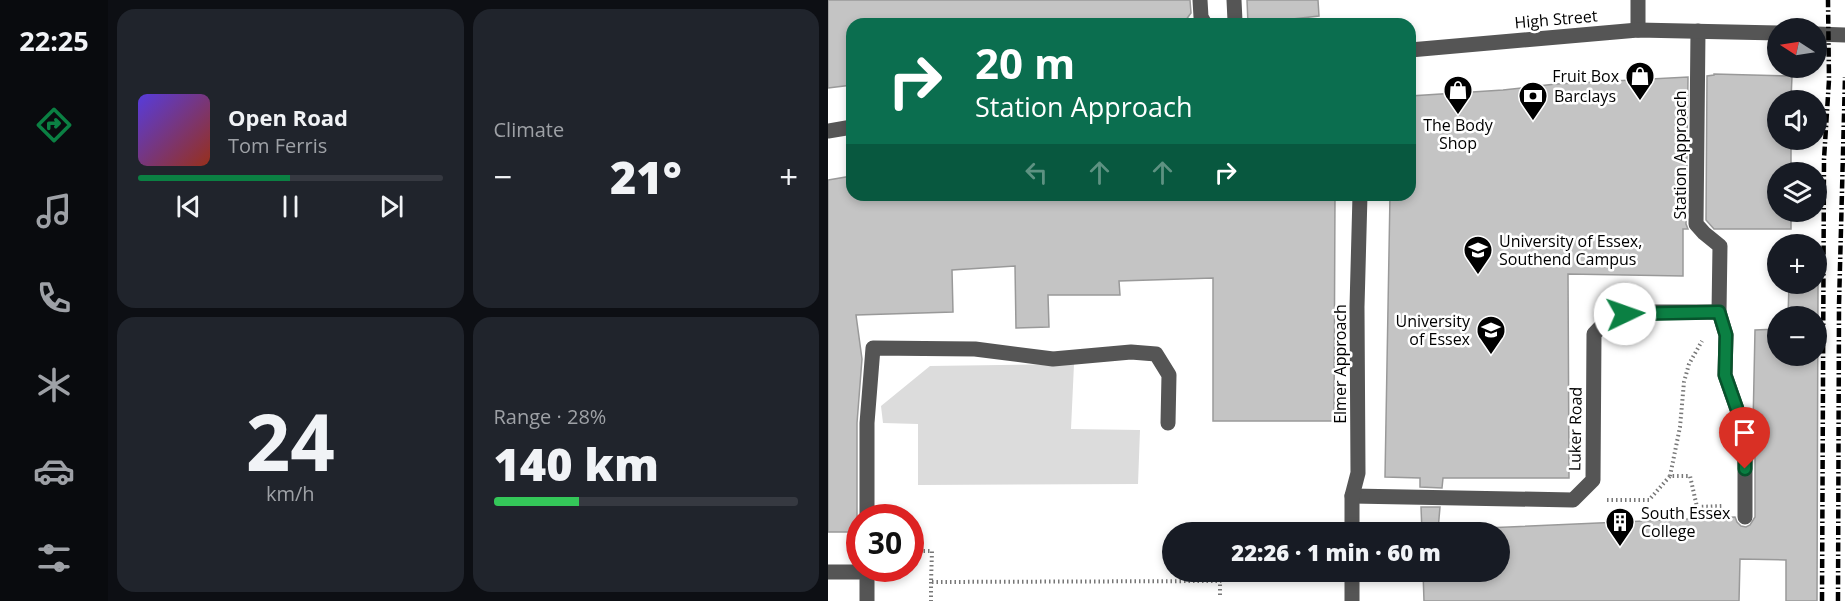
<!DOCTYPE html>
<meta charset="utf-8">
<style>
:root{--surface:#171b24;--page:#20242c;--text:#f1f3f6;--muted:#9ea1a6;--line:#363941;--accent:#0b8043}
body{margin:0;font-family:"Open Sans",sans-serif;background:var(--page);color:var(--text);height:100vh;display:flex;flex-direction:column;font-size:22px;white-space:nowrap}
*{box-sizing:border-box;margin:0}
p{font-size:20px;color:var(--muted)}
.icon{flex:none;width:33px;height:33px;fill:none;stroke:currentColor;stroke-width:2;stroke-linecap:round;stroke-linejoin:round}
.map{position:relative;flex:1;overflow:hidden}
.drawer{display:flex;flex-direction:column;gap:9px;padding:9px;background:#0d0f14;width:720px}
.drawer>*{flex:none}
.top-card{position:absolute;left:18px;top:18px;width:570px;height:183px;border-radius:18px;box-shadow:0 3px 9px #0003;background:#0b6e4f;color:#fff;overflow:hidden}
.needle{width:39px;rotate:282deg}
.tools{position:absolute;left:939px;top:18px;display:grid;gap:12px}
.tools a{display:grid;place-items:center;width:60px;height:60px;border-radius:50%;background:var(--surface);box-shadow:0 3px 9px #0003;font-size:30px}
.speed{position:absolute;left:18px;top:504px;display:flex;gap:12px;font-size:30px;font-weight:700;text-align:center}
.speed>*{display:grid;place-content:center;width:78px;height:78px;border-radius:50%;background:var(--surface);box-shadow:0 3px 9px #0003;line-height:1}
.speed .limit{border:9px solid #d22;background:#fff;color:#111}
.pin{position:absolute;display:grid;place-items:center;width:51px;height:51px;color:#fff;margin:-62px -26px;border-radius:50% 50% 50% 0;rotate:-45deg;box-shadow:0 0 6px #0007}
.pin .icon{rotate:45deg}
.me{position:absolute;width:66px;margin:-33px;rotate:87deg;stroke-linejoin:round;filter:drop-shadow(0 0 4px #0008)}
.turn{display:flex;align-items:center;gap:21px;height:126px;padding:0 30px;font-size:27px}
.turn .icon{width:78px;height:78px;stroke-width:2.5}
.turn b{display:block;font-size:42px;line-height:51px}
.lanes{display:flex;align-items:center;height:57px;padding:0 30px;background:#0003;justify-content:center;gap:30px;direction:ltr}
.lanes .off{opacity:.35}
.big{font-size:45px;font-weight:800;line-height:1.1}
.drawer .tile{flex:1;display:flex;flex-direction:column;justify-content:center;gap:9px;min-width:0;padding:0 21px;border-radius:18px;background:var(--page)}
.drawer .dial{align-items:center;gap:0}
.dial b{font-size:78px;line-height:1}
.song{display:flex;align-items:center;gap:18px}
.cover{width:72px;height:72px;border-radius:9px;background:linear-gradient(135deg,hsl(250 70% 55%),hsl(10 70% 35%))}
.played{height:6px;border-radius:3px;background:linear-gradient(90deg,var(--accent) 50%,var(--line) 50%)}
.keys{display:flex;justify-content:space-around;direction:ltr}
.heat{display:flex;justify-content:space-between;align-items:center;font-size:33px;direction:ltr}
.charge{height:9px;border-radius:4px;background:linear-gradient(90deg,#34c759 28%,var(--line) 0)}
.drawer .tiles{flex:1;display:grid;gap:9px;grid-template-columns:repeat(2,1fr)}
.trip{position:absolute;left:334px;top:522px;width:348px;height:60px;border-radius:30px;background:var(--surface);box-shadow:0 3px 9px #0003;font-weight:800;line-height:60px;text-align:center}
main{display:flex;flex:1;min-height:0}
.dock{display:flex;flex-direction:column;width:108px;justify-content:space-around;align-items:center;background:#090b0e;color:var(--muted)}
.dock .icon{width:42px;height:42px}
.dock .on{color:var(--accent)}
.dock b{font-size:27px;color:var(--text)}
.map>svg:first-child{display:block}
.green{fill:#dcdcdc}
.building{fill:#c4c4c4;stroke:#999;stroke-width:1.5}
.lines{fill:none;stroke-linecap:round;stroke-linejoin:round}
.path{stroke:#777;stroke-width:4;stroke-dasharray:1.5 3;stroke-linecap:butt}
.minor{stroke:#555;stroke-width:15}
.rail{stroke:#000;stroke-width:4.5;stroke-dasharray:9 3 1.5 3;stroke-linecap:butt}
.route-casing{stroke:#07532c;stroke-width:15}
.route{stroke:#0b8043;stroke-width:10}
.labels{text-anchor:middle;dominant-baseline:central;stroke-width:5;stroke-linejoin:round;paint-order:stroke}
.street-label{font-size:16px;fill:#000;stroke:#fff}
.poi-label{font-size:16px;fill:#000;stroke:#fff;text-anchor:start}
</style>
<main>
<nav class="dock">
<b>22:25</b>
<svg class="icon on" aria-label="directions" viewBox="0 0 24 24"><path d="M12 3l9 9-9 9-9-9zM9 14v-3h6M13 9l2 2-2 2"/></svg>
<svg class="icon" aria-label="music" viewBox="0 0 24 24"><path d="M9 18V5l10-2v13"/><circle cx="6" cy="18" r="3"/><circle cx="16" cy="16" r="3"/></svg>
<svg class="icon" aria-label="phone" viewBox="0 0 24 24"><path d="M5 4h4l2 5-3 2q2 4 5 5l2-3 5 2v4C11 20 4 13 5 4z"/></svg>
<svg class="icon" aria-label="climate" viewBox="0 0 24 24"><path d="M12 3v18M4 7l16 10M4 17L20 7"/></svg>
<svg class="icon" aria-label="car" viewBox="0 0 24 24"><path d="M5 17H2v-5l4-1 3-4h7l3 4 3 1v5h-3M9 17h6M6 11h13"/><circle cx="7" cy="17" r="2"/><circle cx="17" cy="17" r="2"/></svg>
<svg class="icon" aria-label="filters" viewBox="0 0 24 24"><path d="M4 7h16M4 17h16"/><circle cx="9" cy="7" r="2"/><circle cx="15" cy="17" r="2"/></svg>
</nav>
<section class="drawer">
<div class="tiles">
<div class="tile">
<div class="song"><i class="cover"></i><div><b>Open Road</b><p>Tom Ferris</p></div></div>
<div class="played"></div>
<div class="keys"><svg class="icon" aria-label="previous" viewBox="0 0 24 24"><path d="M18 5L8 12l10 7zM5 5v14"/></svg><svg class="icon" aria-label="pause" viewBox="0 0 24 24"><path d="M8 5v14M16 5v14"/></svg><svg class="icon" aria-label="next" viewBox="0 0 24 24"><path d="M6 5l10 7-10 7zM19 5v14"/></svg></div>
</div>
<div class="tile"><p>Climate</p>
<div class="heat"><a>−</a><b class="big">21°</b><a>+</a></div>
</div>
<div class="tile dial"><b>24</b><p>km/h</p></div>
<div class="tile"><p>Range · 28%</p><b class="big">140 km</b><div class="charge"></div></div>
</div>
</section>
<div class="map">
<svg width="1017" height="601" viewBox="0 0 1017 601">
<rect width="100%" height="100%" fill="#fff"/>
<!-- green -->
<polygon class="green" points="246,364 243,429 312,430 310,484 90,485 90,424 55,423 53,406 102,366"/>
<!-- building -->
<g class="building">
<polygon points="0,0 362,0 363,13 355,24 24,24 24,85 0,88"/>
<polygon points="419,0 490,0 491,16 420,24"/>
<polygon points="886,74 964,76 963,100 950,100 950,140 963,140 963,172 950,172 950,212 963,212 963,229 886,229 878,220 879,76 886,75"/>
<polygon points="860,77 858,224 860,229 855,229 855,276 740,274 741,478 615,478 614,488 592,487 592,478 557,477 562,195 582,195 582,96 675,90 728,84"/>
<polygon points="24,176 24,195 507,195 506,421 385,421 385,278 291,281 292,295 220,295 221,327 188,328 187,266 124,270 125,312 28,315 34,359 29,423 29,518 32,532 0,532 0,180"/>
<polygon points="961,284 990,284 989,601 958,601 958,560 912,559 911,601 596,601 595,572 672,572 672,532 594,532 593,507 612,507 610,530 907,517 909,522 913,526 918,527 922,525 927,517 927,432 925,425 927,330 950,329 950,356 988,356 988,316 960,316"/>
</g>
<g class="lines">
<!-- path -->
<g class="path">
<polyline points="842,476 852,427 856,382 861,364 874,341"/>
<polyline points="779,500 821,500 842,476 862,476 869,507 895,506"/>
<polyline points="82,551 104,551 103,582 392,581 393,572"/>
<polyline points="103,582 103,601"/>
<polyline points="392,595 392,581"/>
</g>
<!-- minor -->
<g class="minor">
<polyline points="372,0 373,17 377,24"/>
<polyline points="404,24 407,21 406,0"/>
<polyline points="810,30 810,0"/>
<polyline points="870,31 868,224 876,233 892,246 891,312 898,335 897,375 917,432 917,517"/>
<polyline points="988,34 1017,35"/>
<polyline points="582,50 810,30 950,33"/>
<polyline points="0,131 24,127"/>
<polyline points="524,496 745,500 765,480 766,334 784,315 810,312 891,312"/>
<polyline points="39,518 39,423 45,348 147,349 225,359 303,352 328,354 341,375 340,423"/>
<polyline points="524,532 524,496 530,473 529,307 532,195"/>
<polyline points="0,572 39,572"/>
<polyline points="524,572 524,601"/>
<polyline points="39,601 39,568"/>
</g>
<!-- rail -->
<g class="rail">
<polyline points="994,601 996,159 1001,80 1000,0"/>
<polyline points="1010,601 1011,305 1017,77"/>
</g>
</g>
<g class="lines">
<!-- route casing -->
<g class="route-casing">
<polyline id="route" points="797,314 891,312 898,335 897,375 917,432 917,469"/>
</g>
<!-- route -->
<use href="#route" class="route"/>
</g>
<!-- icons -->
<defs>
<g id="shop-pin" transform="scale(1.5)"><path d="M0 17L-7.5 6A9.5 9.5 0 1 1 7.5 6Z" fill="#000" stroke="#fff"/><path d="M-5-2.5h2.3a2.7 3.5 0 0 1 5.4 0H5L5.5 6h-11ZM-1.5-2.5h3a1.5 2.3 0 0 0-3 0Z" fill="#fff"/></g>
<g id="bank-pin" transform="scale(1.5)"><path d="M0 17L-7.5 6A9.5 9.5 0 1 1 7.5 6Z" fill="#000" stroke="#fff"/><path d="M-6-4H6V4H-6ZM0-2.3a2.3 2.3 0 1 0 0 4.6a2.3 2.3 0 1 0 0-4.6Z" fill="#fff"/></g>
<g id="university-pin" transform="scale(1.5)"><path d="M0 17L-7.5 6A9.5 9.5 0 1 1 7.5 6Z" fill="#000" stroke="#fff"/><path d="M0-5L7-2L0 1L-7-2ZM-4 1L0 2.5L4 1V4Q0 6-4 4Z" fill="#fff"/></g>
<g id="building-pin" transform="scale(1.5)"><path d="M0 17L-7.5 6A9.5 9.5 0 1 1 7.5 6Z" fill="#000" stroke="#fff"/><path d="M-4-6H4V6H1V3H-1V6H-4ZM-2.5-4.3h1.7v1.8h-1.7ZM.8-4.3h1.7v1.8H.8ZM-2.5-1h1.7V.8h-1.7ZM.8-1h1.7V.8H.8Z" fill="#fff"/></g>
</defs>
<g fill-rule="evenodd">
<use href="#shop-pin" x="812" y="76"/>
<use href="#shop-pin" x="630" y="90"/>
<use href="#bank-pin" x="705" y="96"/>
<use href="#university-pin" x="650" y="250"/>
<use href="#university-pin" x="663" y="330"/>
<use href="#building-pin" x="792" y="522"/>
</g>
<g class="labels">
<!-- street labels -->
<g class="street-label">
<text transform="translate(728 19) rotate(-5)">High Street</text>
<text transform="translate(852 155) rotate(-90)">Station Approach</text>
<text transform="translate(512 364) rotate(-90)">Elmer Approach</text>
<text transform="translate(747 429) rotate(-89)">Luker Road</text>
</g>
<!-- poi labels -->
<g class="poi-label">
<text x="791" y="76" text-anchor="end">Fruit Box</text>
<text x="726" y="96">Barclays</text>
<text x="630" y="125" text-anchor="middle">The Body<tspan x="630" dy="18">Shop</tspan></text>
<text x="671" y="241">University of Essex,<tspan x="671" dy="18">Southend Campus</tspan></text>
<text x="642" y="321" text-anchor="end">University<tspan x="642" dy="18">of Essex</tspan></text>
<text x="813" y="513">South Essex<tspan x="813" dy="18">College</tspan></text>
</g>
</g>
</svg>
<div class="tools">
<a><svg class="needle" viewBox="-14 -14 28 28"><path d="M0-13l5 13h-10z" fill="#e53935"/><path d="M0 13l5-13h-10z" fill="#9ea1a6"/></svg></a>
<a><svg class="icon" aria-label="sound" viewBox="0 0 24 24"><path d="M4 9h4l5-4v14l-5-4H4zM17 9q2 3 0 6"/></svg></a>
<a><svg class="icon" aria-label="layers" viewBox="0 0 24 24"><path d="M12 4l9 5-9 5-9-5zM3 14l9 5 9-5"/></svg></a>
<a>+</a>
<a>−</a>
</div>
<div class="speed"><div class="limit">30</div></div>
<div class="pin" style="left:917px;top:469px;background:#d93025"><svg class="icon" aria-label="arrive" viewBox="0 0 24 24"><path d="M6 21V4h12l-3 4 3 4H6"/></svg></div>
<svg class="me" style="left:797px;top:314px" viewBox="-20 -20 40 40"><circle r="19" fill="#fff"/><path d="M0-13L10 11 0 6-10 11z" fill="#0b8043"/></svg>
<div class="trip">22:26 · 1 min · 60 m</div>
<div class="top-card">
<div class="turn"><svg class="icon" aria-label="right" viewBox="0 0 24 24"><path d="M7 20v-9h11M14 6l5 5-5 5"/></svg><div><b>20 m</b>Station Approach</div></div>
<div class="lanes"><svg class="icon off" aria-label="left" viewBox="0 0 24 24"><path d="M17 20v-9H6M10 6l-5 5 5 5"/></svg><svg class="icon off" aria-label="ahead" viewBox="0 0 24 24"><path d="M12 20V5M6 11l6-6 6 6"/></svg><svg class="icon off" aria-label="ahead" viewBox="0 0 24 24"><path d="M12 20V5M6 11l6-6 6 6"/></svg><svg class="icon" aria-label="right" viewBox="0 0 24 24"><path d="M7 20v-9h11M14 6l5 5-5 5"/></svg></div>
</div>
</div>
</main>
